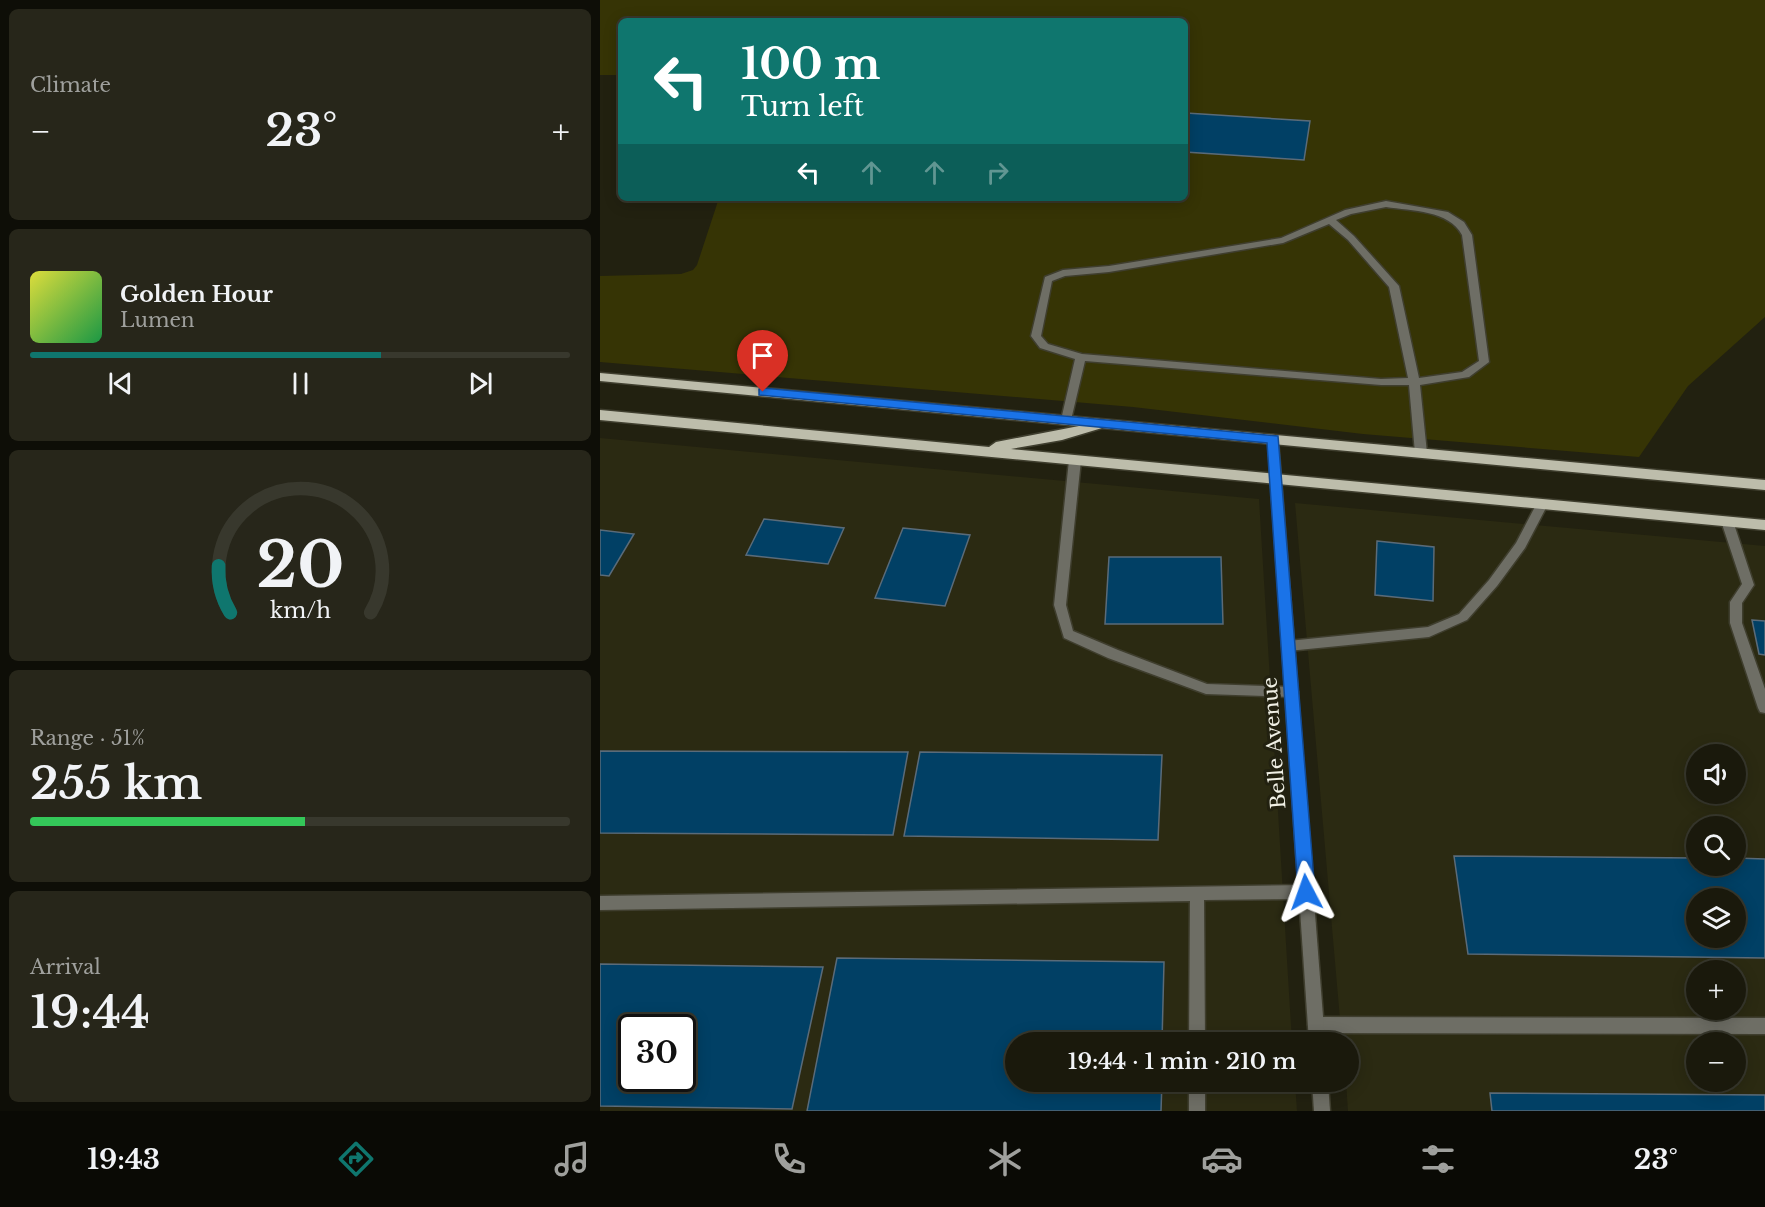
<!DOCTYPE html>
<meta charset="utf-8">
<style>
:root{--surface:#1a190c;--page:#27261a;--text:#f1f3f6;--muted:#9fa09d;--line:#38382d;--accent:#0f766e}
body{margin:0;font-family:"Libre Baskerville",serif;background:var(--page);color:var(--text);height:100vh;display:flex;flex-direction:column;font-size:22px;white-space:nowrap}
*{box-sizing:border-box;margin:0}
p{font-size:20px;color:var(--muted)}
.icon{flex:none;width:33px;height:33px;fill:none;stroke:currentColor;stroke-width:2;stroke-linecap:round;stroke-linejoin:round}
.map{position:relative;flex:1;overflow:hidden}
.sheet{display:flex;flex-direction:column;gap:9px;padding:9px;background:#0e0e07;width:600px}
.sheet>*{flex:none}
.banner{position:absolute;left:18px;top:18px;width:570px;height:183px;border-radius:9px;box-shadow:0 3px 15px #0003,0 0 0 2px var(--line);background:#0f766e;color:#fff;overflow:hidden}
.fabs{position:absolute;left:1086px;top:744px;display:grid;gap:12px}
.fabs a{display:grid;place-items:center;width:60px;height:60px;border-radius:50%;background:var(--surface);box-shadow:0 3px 15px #0003,0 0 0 2px var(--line);font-size:30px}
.speed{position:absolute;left:18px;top:1014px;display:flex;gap:12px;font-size:30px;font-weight:700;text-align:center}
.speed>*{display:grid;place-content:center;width:78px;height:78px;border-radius:50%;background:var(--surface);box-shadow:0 3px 15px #0003,0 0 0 2px var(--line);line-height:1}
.speed .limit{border:3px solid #111;border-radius:9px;background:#fff;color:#111}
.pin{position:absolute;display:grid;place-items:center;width:51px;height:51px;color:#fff;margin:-62px -26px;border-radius:50% 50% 50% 0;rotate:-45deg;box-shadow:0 0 6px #0007}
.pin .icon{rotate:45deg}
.me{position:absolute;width:66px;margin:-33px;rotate:356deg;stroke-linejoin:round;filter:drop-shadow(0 0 4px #0008)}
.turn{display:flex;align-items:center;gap:21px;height:126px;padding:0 24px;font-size:27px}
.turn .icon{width:78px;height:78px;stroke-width:2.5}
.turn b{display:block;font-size:42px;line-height:51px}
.lanes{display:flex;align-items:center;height:57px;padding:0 24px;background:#0003;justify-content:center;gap:30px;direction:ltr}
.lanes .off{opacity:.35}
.big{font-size:45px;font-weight:600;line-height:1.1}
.sheet .card{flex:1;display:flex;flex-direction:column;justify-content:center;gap:9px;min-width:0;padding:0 21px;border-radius:9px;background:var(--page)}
.sheet .dial{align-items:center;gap:0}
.dial svg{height:156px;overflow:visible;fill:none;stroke:var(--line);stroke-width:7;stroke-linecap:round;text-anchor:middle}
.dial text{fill:var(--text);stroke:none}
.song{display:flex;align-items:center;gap:18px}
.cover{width:72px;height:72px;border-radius:9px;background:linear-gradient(135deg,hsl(60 70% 55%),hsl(140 70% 35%))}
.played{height:6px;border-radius:3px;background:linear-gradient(90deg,var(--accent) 65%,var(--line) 65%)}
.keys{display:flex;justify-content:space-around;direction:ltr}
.heat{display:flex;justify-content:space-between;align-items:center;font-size:33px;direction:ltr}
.charge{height:9px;border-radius:4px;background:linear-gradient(90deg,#34c759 51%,var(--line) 0)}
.trip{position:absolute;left:405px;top:1032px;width:354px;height:60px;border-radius:30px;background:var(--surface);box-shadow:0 3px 15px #0003,0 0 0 2px var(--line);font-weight:600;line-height:60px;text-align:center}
.tab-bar{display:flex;height:96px;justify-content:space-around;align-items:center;background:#0a0a05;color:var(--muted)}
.tab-bar .icon{width:42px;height:42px}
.tab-bar .on{color:var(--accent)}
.tab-bar b{font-size:27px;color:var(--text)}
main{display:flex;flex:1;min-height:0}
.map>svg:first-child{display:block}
.built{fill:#2b2a12;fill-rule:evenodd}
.green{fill:#363405}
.building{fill:#014065;stroke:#5a6b79;stroke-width:1.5;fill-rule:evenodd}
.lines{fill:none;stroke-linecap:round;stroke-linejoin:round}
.lane-casing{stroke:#3f3e2e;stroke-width:3}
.street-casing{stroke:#3f3e2e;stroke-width:3}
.primary-casing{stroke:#3f3e2e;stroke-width:3}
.lane{fill:#6e6e65;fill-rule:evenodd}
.street{fill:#6e6e65;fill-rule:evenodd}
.primary{fill:#bdbdab;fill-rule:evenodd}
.route{fill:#1a73e8;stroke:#114b97;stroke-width:1.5}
.labels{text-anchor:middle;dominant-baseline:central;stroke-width:6;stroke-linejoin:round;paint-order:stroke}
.street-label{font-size:20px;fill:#f0f0e5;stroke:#222110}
</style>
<main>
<section class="sheet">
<div class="card"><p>Climate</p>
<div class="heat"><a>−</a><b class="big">23°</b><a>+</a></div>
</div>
<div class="card">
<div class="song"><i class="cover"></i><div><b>Golden Hour</b><p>Lumen</p></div></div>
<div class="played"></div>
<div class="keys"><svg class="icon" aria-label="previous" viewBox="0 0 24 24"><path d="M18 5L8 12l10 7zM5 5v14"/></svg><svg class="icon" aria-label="pause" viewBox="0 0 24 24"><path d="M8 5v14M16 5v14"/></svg><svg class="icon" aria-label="next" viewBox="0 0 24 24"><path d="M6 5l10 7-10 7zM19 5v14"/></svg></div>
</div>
<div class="card dial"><svg viewBox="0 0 100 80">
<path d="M14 69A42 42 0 1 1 86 69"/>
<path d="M14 69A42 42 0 0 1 8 45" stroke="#0f766e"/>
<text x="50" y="56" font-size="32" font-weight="700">20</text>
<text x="50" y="72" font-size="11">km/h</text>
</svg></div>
<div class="card"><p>Range · 51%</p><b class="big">255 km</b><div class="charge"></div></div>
<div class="card"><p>Arrival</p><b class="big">19:44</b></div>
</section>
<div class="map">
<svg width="1165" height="1111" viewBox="0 0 1165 1111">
<rect width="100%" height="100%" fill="#222110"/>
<!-- built -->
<g class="built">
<path d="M0 438 659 499 692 1042H416V1082H695L697 1111H0ZM32 1028H82V1078H32Z"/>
<path d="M695 503 1165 546V1111H748L746 1082H748V1042H742ZM1096 754H1136V794H1096ZM1096 826H1136V866H1096ZM1096 898H1136V938H1096ZM1096 970H1136V1010H1096ZM1096 1042H1136V1082H1096Z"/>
</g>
<!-- green -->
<polygon class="green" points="0,0 1165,0 1165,317 1088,386 1039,457 763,434 533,407 0,362 0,276 81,274 93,270 97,265 119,198 585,198 585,21 21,21 21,75 0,75"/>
<!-- building -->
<g class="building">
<polygon points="586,113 710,121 704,160 585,152"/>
<polygon points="164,519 244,528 228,564 146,555"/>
<polygon points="303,528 370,535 345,606 275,598"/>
<polygon points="0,530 34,534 9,576 0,575"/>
<polygon points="777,541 834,547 833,601 775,595"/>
<polygon points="509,557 621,557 623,624 505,624"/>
<polygon points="1152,620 1165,621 1165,655 1159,654"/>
<polygon points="0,751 308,752 293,835 0,833"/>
<polygon points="320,752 562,755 558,840 304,836"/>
<path d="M854 856 1096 858V866H1136V858L1165 859V958L868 954ZM1096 898H1136V938H1096Z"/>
<polygon points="237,958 564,962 562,1042 416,1042 416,1082 562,1082 561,1111 207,1111"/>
<path d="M0 964 223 967 192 1109 0 1106ZM32 1028H82V1078H32Z"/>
<polygon points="890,1093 1165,1095 1165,1111 892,1111"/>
</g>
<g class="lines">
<!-- lane casing -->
<g class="lane-casing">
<g id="lane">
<path d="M786 201 848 212 864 222 872 235 889 362 869 377 820 385 827 453 825 456H817L815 453 809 385H781L485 361 471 420 466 424 462 423 461 420 475 359 440 348 431 336 445 277 463 270 509 266 681 238 745 210ZM786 207C812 211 849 210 862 235L879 361 862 372 819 378 799 286 754 236 736 220 751 214ZM729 224 748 240 789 287 808 378 781 379 482 354 448 344 441 336 452 281 465 276 509 272 683 243Z"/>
<polygon points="475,456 481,460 466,605 473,631 518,650 607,684 691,687 696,688 698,692 696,696 691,697 606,694 508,658 464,638 454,605 469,460"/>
<polygon points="942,500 948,504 925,548 897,586 867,620 829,637 688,651 683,650 682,646 683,642 688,641 828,627 859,614 889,580 916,543 938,501"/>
<polygon points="1127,517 1133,521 1154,585 1142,603 1142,623 1165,689 1165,713 1160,712 1158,708 1130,623 1130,602 1142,584 1121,521"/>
<polygon points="706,885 711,887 713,892 711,897 706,899 604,900 605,1042 589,1042 590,901 0,910 0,896"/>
<polygon points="716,1017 1165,1018 1165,1034 716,1033 710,1031 708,1025 710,1019"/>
<rect x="589" y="1082" width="16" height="29"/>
</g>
</g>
<!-- street casing -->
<g class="street-casing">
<g id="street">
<polygon points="673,435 678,439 725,1042 709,1042 668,439"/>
<polygon points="712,1082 728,1082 730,1111 714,1111"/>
</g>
</g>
<!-- primary casing -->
<g class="primary-casing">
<polygon id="primary" points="0,373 1165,480 1165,490 502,428 462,440 411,449 1165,520 1165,530 0,420 0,410 389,447 396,442 479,426 0,381"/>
</g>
<!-- lane -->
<use href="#lane" class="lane"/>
<!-- street -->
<use href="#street" class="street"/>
<!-- primary -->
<use href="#primary" class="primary"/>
</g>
<!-- route -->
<polygon class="route" points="163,388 678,436 715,892 712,898 706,900 700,898 698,892 667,443 159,395 159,389"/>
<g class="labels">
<!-- street labels -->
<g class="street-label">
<text transform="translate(674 743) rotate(-94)">Belle Avenue</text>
</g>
</g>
</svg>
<div class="fabs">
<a><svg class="icon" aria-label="sound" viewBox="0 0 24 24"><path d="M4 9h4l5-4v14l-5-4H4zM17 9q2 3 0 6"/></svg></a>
<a><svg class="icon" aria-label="search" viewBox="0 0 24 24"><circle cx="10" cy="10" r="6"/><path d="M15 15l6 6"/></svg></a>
<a><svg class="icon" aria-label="layers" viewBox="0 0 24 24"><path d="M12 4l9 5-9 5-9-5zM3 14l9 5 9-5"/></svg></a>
<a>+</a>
<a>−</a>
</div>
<div class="speed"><div class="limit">30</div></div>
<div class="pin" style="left:163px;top:392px;background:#d93025"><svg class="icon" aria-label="arrive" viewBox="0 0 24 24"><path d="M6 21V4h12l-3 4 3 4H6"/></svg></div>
<svg class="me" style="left:706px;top:892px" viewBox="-20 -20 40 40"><path d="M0-17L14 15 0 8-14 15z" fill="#1a73e8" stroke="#fff" stroke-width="4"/></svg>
<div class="trip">19:44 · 1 min · 210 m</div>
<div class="banner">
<div class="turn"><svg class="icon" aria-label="left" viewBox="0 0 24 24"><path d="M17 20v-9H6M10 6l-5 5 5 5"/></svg><div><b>100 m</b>Turn left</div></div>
<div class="lanes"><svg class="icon" aria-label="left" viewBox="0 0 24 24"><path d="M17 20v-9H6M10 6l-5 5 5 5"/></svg><svg class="icon off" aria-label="ahead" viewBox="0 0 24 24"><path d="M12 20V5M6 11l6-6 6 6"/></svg><svg class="icon off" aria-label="ahead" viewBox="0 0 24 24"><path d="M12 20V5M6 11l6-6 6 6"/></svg><svg class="icon off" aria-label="right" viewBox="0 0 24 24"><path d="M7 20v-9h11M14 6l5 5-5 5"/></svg></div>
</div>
</div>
</main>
<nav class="tab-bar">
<b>19:43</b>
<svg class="icon on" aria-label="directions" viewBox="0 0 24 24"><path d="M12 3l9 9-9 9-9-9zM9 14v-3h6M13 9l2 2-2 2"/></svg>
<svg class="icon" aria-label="music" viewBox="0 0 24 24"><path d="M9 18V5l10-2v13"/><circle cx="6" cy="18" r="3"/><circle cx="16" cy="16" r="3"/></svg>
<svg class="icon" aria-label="phone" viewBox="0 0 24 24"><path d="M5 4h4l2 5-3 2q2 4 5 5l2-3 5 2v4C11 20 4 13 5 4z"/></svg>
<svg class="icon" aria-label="climate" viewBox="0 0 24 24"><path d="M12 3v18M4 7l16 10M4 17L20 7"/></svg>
<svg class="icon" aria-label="car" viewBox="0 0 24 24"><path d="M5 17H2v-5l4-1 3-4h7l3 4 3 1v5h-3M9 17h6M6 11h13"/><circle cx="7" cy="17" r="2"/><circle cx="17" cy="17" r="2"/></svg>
<svg class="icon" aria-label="filters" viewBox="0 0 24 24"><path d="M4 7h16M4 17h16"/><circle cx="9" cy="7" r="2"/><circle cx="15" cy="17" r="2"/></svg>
<b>23°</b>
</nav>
